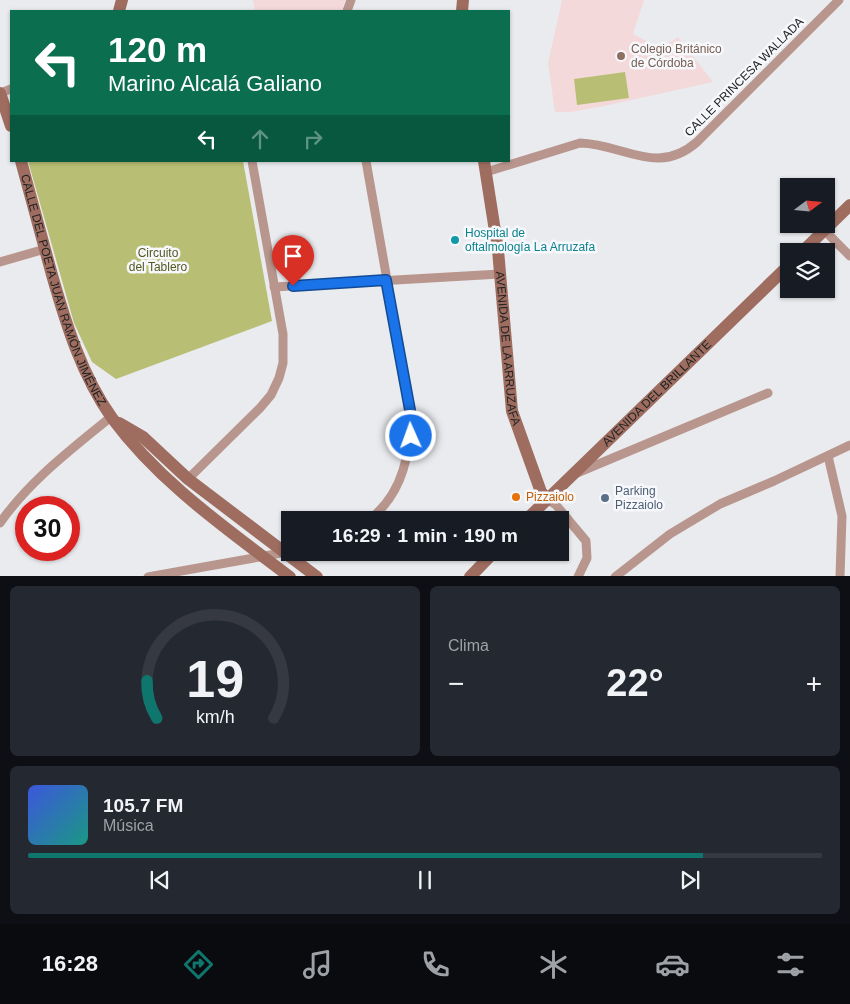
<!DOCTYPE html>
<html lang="es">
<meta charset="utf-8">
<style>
:root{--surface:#171b24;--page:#242831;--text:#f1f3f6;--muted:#9ea1a6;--line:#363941;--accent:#0f766e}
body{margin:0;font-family:Arial,sans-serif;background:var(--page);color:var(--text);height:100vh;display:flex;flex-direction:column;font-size:19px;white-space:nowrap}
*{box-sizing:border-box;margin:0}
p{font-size:16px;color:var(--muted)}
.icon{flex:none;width:28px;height:28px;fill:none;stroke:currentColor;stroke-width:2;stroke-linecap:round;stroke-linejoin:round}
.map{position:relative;height:576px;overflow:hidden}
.drawer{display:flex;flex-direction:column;gap:10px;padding:10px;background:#0d0f14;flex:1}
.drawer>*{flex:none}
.top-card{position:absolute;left:10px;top:10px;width:500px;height:152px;border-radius:0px;box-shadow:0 1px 4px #0004;background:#0b6e4f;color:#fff;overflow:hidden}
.needle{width:32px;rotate:74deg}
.fabs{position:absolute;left:780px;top:178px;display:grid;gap:10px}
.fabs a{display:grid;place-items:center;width:55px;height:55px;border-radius:0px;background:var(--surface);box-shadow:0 1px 4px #0004;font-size:25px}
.speed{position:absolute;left:15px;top:496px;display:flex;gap:10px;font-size:25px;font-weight:700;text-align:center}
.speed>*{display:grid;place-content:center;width:65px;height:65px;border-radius:50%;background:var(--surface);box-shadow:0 1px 4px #0004;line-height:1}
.speed .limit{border:8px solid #d22;background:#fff;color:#111}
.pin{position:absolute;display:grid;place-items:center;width:42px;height:42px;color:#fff;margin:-51px -21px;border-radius:50% 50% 50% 0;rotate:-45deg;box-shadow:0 0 5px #0007}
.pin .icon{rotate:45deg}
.me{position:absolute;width:55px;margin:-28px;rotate:358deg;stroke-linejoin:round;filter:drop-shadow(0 0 4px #0008)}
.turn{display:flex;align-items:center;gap:18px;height:105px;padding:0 15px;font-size:22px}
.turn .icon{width:65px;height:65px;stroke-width:2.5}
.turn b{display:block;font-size:35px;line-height:42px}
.lanes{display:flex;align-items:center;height:48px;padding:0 15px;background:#0003;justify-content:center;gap:25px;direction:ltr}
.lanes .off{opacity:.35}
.big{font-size:38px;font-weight:800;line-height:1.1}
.drawer .card{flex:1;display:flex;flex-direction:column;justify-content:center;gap:8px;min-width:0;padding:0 18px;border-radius:8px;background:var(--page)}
.drawer .dial{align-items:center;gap:0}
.dial svg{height:130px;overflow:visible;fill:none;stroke:var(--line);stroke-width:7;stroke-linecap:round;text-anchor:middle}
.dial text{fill:var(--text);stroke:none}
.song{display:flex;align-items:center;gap:15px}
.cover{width:60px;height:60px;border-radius:8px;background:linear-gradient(135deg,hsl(230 70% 55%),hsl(170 70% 35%))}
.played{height:5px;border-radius:2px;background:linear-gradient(90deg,var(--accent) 85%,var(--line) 85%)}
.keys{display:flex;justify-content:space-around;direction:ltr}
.heat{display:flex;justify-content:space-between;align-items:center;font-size:28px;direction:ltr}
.drawer .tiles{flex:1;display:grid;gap:10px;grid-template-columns:1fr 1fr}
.card:last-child{grid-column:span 2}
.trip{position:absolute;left:281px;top:511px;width:288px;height:50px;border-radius:0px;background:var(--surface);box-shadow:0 1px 4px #0004;font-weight:800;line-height:50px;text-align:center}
.tab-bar{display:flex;height:80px;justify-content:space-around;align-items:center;background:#090b0e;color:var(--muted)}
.tab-bar .icon{width:35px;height:35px}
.tab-bar .on{color:var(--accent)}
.tab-bar b{font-size:22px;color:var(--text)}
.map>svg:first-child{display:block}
.education{fill:#f4d9da}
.green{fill:#b9be75}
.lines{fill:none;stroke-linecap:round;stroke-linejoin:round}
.street{stroke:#b9968d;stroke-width:9}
.secondary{stroke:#9e6d60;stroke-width:12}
.route-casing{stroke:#114b97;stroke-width:12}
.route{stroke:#1a73e8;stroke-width:9}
.education-dot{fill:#8d6e63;stroke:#f6f8fb;stroke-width:2}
.culture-dot{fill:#0f9aa8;stroke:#f6f8fb;stroke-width:2}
.food-dot{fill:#e8710a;stroke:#f6f8fb;stroke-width:2}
.service-dot{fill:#5c6f8a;stroke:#f6f8fb;stroke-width:2}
.labels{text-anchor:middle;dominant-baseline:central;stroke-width:5;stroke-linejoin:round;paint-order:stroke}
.education-label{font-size:12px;fill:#785e54;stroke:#f6f8fb;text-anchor:start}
.street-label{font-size:12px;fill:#222324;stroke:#f6f8fb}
.culture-label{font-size:12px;fill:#0d838f;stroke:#f6f8fb;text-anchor:start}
.park-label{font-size:12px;fill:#555821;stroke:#f6f8fb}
.service-label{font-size:12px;fill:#4e5e75;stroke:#f6f8fb;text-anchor:start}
.food-label{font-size:12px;fill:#c56008;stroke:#f6f8fb;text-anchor:start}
</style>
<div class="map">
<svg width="850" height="577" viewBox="0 0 850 577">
<rect width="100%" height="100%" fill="#e9ebee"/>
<!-- education -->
<g class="education">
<polygon points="253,0 345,0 342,11 255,11"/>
<polygon points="562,0 644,0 633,34 648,42 648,44 660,49 678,37 713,82 604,106 571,112 555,112 548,63"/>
</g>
<!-- green -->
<g class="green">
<polygon points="625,72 629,98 577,105 574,79"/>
<polygon points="28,161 243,161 272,321 116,379 92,362 74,323"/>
</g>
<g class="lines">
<!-- street -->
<g class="street">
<polyline points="347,11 351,0"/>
<polyline points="0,93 11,89"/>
<path d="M366 161 410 410C411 451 404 493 369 520"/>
<path d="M486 172 580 143C624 144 657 177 697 142L839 0"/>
<polyline points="824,230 850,256"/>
<polyline points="0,262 45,249"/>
<polyline points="274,287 500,274"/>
<polyline points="828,456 842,516 840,577"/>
<polyline points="577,473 768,393"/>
<polyline points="188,479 260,408 271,395 279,378 283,363 283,334 252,161"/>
<polyline points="547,499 556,505 586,541 587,558 578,577"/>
<path d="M0 523C30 480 72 449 112 416"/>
<polyline points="148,577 287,552"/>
<polyline points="615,577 670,534 720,504 774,481 850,445"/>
</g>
<!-- secondary -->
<g class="secondary">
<polyline points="119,11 122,0"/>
<polyline points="462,11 463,0"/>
<polyline points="0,93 11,126"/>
<path id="s1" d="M21 161C31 199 42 237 52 275 66 324 82 376 112 418 160 483 226 528 290 577"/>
<path id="s2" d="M484 161 498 250 512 411 541 492 547 499"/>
<polyline points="803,251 850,205"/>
<polyline points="119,423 143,437 188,479 317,577"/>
<path id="s3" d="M526 520 789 265"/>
<polyline points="470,577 494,552"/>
</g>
</g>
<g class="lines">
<!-- route casing -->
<g class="route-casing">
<polyline id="route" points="293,286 386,280 410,410 411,436"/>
</g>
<!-- route -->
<use href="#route" class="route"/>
</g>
<!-- markers -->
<circle class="education-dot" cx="621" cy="56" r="5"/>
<circle class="culture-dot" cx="455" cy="240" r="5"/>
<circle class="food-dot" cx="516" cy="497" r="5"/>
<circle class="service-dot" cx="605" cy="498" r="5"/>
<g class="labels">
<!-- education labels -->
<g class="education-label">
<text x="631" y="49">Colegio Británico<tspan x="631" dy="14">de Córdoba</tspan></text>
</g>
<!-- street labels -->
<g class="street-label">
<text transform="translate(744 77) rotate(-45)">CALLE PRINCESA WALLADA</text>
<text stroke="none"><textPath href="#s1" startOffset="136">CALLE DEL POETA JUAN RAMÓN JIMÉNEZ</textPath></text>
<text stroke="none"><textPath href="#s2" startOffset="189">AVENIDA DE LA ARRUZAFA</textPath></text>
<text stroke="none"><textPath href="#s3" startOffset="182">AVENIDA DEL BRILLANTE</textPath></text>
</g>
<!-- culture labels -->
<g class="culture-label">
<text x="465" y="233">Hospital de<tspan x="465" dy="14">oftalmología La Arruzafa</tspan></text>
</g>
<!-- park labels -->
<g class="park-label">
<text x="158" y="253">Circuito<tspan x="158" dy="14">del Tablero</tspan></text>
</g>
<!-- service labels -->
<g class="service-label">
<text x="615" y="491">Parking<tspan x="615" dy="14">Pizzaiolo</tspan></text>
</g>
<!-- food labels -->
<g class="food-label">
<text x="526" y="497">Pizzaiolo</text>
</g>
</g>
</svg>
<div class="fabs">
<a><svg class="needle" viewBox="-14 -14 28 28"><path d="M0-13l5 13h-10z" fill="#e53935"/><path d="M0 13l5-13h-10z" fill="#9ea1a6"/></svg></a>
<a><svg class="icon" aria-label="layers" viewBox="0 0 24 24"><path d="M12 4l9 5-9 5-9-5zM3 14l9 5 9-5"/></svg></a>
</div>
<div class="speed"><div class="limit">30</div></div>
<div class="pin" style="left:293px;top:286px;background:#d93025"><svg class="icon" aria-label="arrive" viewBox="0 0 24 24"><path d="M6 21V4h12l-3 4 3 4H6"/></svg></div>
<svg class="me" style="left:411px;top:436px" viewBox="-20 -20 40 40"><circle r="17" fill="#1a73e8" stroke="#fff" stroke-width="3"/><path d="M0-11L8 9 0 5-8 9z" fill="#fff"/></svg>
<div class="trip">16:29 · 1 min · 190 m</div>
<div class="top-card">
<div class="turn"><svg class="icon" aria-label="left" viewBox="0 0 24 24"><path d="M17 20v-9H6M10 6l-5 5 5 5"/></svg><div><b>120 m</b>Marino Alcalá Galiano</div></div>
<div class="lanes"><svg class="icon" aria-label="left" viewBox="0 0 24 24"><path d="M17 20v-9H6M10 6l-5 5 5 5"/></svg><svg class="icon off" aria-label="ahead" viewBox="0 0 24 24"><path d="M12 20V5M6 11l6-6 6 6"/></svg><svg class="icon off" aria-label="right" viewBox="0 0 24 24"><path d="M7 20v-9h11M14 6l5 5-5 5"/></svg></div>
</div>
</div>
<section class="drawer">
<div class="tiles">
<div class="card dial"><svg viewBox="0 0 100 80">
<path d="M14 69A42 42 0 1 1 86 69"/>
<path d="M14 69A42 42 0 0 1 8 46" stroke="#0f766e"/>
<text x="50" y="56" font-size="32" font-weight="700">19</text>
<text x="50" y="72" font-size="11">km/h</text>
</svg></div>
<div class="card"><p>Clima</p>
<div class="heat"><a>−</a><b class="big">22°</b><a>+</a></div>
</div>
<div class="card">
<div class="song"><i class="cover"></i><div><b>105.7 FM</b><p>Música</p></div></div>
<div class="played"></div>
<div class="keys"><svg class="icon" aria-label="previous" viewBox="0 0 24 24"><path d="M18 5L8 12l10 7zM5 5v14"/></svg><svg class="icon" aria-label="pause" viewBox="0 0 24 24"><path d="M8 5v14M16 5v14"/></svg><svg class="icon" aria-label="next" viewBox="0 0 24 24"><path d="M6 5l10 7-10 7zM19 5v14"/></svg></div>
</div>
</div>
</section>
<nav class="tab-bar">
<b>16:28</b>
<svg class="icon on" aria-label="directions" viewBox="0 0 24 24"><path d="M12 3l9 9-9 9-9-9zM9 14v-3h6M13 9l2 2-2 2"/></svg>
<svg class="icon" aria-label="music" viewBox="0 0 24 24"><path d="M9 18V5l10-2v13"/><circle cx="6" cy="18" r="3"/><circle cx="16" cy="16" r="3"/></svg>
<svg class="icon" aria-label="phone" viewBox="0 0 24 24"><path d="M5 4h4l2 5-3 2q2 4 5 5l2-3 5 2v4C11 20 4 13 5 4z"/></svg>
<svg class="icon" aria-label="climate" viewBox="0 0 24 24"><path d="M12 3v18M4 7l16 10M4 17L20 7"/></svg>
<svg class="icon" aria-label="car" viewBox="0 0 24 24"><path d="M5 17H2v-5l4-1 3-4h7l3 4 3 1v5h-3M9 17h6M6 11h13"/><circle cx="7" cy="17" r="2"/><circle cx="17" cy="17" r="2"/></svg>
<svg class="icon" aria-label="filters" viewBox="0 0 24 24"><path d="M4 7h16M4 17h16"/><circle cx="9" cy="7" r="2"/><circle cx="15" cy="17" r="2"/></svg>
</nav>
